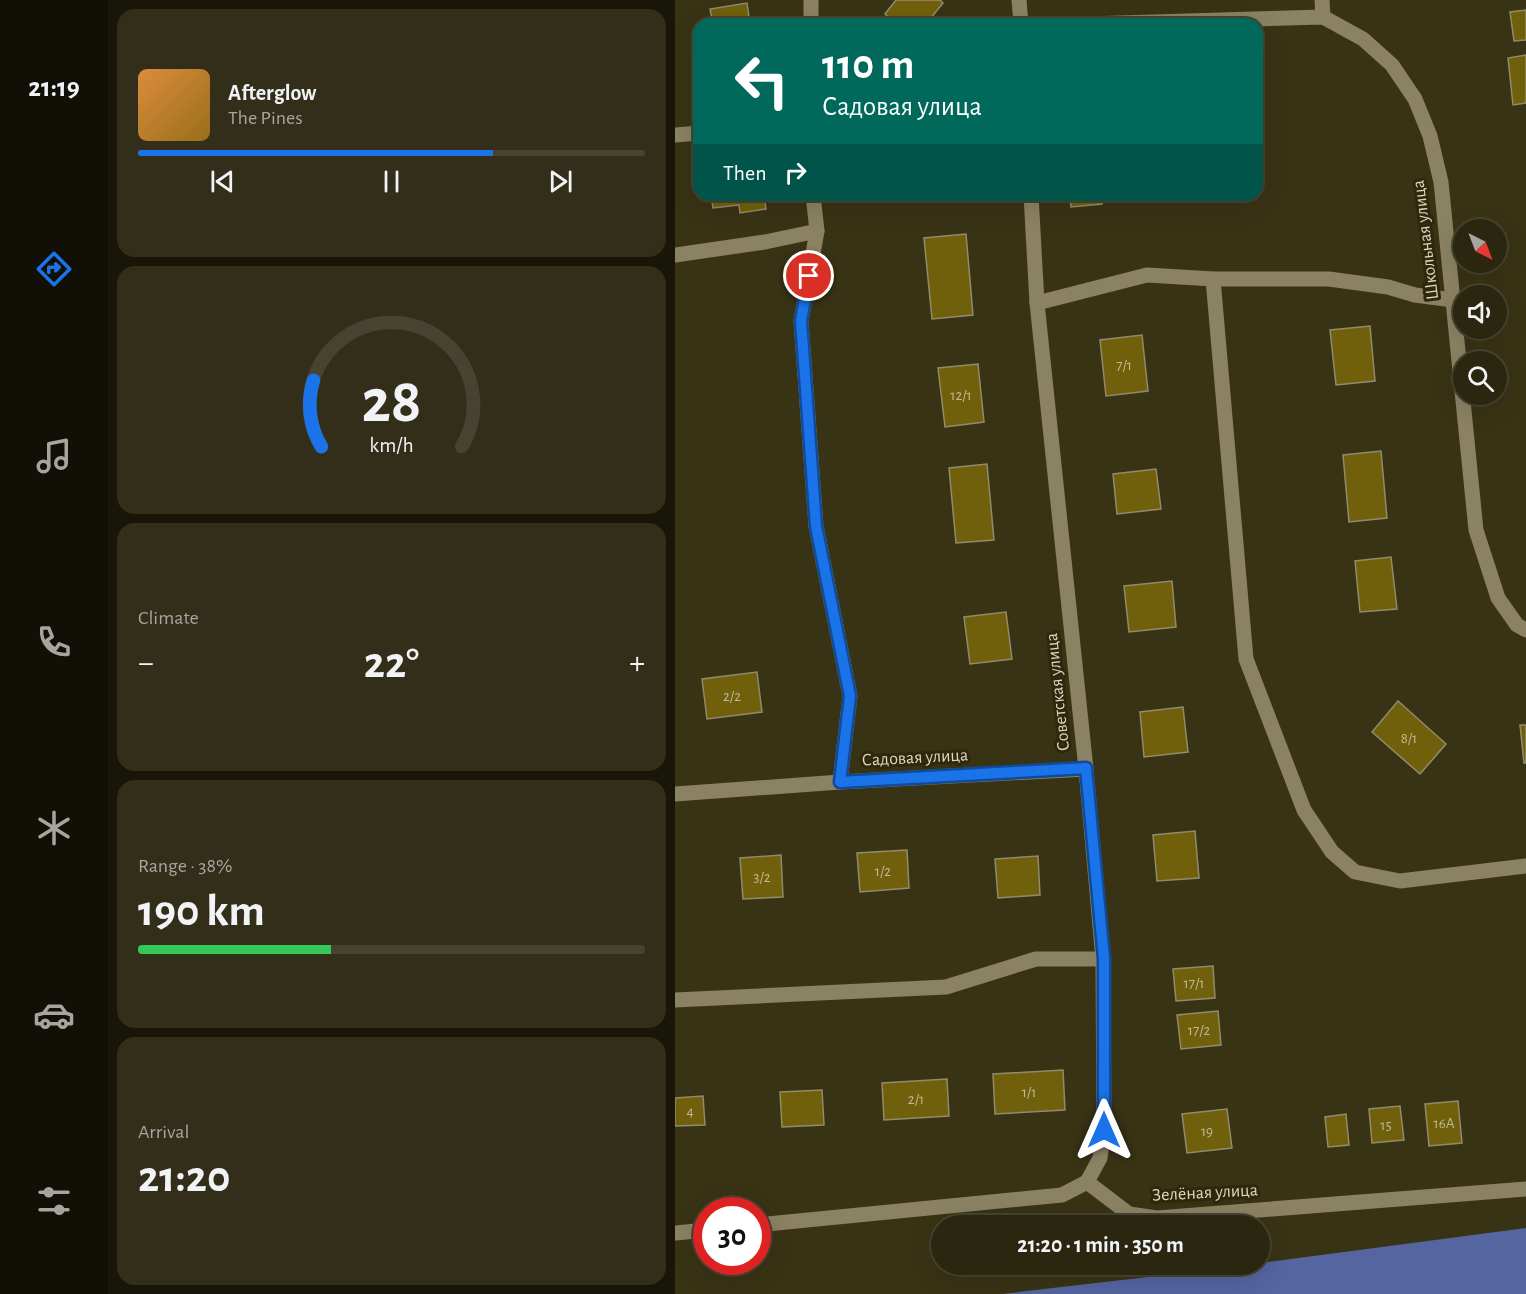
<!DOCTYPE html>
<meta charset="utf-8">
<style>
:root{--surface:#2b2610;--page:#332e19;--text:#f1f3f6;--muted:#a6a59f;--line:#474330;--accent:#1a73e8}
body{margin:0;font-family:"Alegreya Sans",sans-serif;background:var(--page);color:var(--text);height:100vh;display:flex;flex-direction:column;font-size:22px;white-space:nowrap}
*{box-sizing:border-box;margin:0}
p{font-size:20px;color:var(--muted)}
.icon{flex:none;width:33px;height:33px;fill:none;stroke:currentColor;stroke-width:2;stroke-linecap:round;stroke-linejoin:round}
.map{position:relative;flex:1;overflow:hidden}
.sheet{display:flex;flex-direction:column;gap:9px;padding:9px;background:#181509;width:567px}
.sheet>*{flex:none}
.top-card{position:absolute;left:18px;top:18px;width:570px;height:183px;border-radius:18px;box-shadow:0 6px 24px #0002,0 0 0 2px var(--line);background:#00695c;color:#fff;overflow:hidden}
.needle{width:39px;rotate:138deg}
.fabs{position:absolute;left:778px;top:219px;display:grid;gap:12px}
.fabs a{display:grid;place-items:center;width:54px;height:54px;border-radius:50%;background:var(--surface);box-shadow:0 6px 24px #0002,0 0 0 2px var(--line);font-size:30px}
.speed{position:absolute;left:18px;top:1197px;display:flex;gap:12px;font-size:30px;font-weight:700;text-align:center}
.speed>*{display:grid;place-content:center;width:78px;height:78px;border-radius:50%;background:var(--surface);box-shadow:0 6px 24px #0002,0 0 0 2px var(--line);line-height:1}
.speed .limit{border:9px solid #d22;background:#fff;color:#111}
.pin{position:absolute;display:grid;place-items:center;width:51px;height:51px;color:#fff;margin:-26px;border:3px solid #fff;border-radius:50%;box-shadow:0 2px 6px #0007}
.me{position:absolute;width:66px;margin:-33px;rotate:0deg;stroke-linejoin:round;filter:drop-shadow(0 0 4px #0008)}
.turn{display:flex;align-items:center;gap:21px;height:126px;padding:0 30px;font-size:27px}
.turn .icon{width:78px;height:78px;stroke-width:2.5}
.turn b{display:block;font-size:42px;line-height:51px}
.then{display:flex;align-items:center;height:57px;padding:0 30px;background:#0003;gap:12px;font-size:22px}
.big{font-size:45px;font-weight:600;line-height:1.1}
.sheet .tile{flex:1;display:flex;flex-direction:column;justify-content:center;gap:9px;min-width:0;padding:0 21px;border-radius:18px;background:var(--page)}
.sheet .dial{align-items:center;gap:0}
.dial svg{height:156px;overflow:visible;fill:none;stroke:var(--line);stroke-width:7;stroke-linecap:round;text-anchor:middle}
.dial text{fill:var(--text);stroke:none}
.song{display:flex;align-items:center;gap:18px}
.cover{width:72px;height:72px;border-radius:9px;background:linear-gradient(135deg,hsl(30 70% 55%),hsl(40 70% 35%))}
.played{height:6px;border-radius:3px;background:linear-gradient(90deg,var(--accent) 70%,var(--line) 70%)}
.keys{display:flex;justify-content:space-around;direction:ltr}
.heat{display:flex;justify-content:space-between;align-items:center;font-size:33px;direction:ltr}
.charge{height:9px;border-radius:4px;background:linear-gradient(90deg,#34c759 38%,var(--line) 0)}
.trip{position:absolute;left:256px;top:1215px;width:339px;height:60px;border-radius:30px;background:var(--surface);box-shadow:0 6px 24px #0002,0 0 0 2px var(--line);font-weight:600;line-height:60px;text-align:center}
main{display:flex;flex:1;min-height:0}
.tab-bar{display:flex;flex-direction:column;width:108px;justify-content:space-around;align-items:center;background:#110f06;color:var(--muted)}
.tab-bar .icon{width:42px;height:42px}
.tab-bar .selected{color:var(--accent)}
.tab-bar b{font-size:27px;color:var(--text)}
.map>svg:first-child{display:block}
.forest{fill:#5465a0}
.building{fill:#71600b;stroke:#928b6b;stroke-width:1.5}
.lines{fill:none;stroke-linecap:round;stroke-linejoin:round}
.minor{stroke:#8a8262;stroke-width:15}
.route-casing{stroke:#114b97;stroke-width:15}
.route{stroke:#1a73e8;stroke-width:10}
.labels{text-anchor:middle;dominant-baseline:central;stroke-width:6;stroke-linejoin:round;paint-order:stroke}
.number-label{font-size:15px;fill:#c0b997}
.street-label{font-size:18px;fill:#dbd7c6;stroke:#2f280a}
</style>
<main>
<nav class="tab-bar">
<b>21:19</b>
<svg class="icon selected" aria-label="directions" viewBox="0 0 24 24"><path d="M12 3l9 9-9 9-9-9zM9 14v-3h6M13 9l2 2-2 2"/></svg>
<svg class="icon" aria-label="music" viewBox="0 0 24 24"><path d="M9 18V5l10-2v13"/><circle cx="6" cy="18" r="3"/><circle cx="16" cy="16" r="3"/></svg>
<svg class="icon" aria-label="phone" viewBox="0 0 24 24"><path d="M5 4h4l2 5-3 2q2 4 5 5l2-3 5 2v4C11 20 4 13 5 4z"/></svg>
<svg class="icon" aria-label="climate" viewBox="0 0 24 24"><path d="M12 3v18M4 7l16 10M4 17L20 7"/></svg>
<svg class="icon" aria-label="car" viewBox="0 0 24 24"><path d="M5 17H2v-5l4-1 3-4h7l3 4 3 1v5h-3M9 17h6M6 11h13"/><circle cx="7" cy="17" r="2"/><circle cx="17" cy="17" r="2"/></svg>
<svg class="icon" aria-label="filters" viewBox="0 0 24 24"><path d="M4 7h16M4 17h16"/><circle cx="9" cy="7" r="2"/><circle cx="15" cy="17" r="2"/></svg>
</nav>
<section class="sheet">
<div class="tile">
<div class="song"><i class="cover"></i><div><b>Afterglow</b><p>The Pines</p></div></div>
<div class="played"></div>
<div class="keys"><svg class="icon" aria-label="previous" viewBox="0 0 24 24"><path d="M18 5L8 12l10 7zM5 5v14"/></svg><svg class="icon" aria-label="pause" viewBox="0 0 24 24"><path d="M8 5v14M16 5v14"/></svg><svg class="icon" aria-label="next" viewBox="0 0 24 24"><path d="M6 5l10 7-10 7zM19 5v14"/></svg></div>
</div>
<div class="tile dial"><svg viewBox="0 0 100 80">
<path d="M14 69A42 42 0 1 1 86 69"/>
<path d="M14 69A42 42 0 0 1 10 35" stroke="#1a73e8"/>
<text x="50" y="56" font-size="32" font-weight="700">28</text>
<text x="50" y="72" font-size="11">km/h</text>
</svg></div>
<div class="tile"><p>Climate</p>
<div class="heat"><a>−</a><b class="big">22°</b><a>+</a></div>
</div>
<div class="tile"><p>Range · 38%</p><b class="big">190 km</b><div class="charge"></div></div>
<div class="tile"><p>Arrival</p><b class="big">21:20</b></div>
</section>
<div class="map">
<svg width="851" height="1294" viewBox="0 0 851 1294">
<rect width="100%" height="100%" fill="#393315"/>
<!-- forest -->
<polygon class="forest" points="851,1228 851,1294 327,1294 585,1264 585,1263"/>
<!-- building -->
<g class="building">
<polygon points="221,0 265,0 268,3 251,24 221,24 210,14"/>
<polygon points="72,3 75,24 38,24 35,9"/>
<polygon points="851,10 851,40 839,41 835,12"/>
<polygon points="851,55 851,103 838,105 833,58"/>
<polygon points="36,195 89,195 91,209 65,213 64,205 38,208"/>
<polygon points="395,195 426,195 427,204 396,207"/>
<polygon points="291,234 298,315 257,319 249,238"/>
<polygon points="695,326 700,381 661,385 655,330"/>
<polygon points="467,335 473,391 431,396 425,340"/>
<polygon points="303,364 309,422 270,427 263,368"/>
<polygon points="706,451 712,518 674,522 668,455"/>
<polygon points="312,464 319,540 281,543 274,468"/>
<polygon points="481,469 486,509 442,514 438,474"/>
<polygon points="716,557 722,609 685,612 680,561"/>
<polygon points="497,581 501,627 454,632 449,586"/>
<polygon points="331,612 337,659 295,664 289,617"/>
<polygon points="82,672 87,712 32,719 27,679"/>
<polygon points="723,701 771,744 745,774 697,732"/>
<polygon points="508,707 513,752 469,757 465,712"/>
<polygon points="845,725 851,725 851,763 849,763"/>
<polygon points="520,831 524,878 482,881 478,835"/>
<polygon points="232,850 234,888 185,892 182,853"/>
<polygon points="106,855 108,897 68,899 65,858"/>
<polygon points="363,856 365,895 323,898 320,859"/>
<polygon points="538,966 540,998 501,1001 498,969"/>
<polygon points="543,1011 546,1045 506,1049 502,1015"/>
<polygon points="388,1070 390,1110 320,1114 318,1074"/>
<polygon points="272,1079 274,1116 209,1120 207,1083"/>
<polygon points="147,1090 149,1125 107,1127 105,1092"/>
<polygon points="28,1096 30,1125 0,1126 0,1098"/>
<polygon points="783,1101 787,1143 754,1146 750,1104"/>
<polygon points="725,1106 729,1140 697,1143 694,1109"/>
<polygon points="552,1109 557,1148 512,1153 507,1114"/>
<polygon points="671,1114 674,1145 653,1147 650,1117"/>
</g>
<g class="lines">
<!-- minor -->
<g class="minor">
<polyline points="136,0 136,24"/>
<polyline points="344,0 346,24"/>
<polyline points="647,0 648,17"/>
<polyline points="410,24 648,17 688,39 717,65 740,99 755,136 766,182 801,530 823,598 842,625 851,630"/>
<polyline points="0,135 24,133"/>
<polyline points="138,195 142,231 126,321 141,526 175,696 165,782"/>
<polyline points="356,195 362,303 411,769 428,959 429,1130 425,1158 412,1182"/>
<polyline points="0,255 90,242 142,231"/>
<polyline points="538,279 571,659 629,810 657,852 680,872 725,881 851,866"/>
<polyline points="362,303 472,275 538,279 654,279 713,287 740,295 778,300"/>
<polyline points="0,794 165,782 411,769"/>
<polyline points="0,1000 271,987 361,959 428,959"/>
<polyline points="82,1225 387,1195 412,1182 454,1214 482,1218 851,1189"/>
<polyline points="0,1233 32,1230"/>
</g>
</g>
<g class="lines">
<!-- route casing -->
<g class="route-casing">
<polyline id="route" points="134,276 126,321 141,526 175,696 165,782 411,768 429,959 429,1130"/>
</g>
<!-- route -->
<use href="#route" class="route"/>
</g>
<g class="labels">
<!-- number labels -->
<g class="number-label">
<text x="449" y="365">7/1</text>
<text x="286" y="395">12/1</text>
<text x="57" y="696">2/2</text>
<text x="734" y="738">8/1</text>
<text x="208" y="871">1/2</text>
<text x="87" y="877">3/2</text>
<text x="519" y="983">17/1</text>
<text x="524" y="1030">17/2</text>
<text x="354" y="1092">1/1</text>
<text x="241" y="1099">2/1</text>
<text x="15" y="1111">4</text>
<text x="769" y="1123">16А</text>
<text x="711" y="1125">15</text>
<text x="532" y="1131">19</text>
</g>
<!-- street labels -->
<g class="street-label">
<text transform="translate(751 240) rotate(-97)">Школьная улица</text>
<text transform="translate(383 692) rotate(-96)">Советская улица</text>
<text transform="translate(240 758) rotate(-3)">Садовая улица</text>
<text transform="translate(530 1193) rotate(-3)">Зелёная улица</text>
</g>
</g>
</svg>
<div class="fabs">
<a><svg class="needle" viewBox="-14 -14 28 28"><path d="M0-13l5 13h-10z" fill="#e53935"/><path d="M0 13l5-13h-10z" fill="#a6a59f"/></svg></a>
<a><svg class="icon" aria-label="sound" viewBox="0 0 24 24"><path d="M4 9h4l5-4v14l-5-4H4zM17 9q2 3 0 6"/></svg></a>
<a><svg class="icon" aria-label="search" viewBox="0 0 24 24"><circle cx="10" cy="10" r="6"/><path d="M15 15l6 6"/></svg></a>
</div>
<div class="speed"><div class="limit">30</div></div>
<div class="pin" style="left:134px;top:276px;background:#d93025"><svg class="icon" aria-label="arrive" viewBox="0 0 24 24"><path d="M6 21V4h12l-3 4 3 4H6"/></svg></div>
<svg class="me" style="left:429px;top:1130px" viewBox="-20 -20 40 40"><path d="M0-17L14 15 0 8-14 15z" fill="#1a73e8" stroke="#fff" stroke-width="4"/></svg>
<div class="trip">21:20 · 1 min · 350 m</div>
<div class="top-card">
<div class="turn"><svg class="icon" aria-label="left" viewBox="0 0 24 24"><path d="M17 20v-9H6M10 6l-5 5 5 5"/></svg><div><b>110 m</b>Садовая улица</div></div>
<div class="then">Then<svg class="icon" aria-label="right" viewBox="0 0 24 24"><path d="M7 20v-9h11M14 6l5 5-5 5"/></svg></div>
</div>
</div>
</main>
